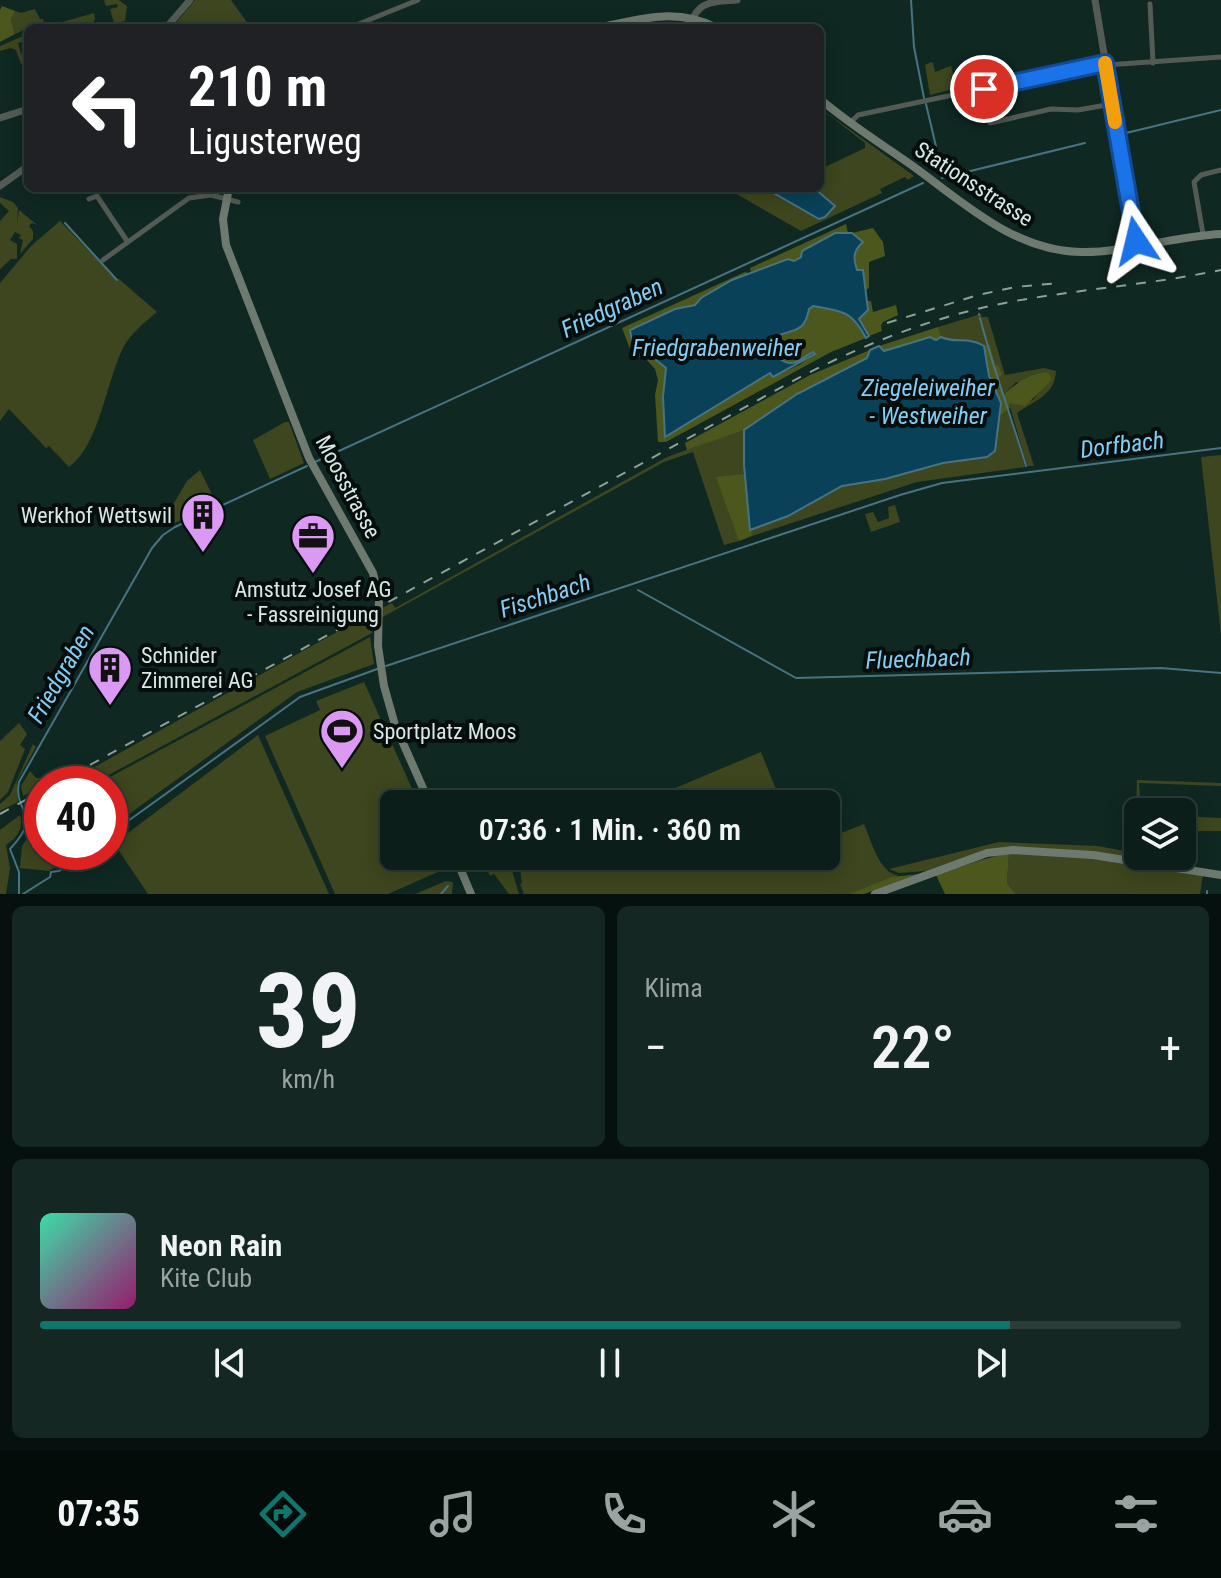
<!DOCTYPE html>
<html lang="de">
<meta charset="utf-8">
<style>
:root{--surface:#0b1e1a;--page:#142723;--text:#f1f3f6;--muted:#9aa2a2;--line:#2b3c39;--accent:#0f766e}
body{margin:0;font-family:"Roboto Condensed",sans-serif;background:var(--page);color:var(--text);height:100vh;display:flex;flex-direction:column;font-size:30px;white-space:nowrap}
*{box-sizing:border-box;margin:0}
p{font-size:26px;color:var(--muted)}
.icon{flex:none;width:44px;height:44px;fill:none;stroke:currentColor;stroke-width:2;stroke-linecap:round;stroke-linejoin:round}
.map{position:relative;height:894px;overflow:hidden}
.sheet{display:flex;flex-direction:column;gap:12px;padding:12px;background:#06100e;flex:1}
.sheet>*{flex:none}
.hud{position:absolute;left:24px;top:24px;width:800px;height:168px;border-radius:12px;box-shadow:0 4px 20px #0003,0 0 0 2px var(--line);background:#202124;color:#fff;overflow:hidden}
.controls{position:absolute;left:1124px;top:798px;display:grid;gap:16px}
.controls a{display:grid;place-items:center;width:72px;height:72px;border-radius:12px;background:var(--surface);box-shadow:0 4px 20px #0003,0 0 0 2px var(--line);font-size:40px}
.speed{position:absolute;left:24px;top:766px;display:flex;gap:16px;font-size:40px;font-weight:700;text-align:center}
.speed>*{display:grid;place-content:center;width:104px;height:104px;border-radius:50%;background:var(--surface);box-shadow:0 4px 20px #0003,0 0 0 2px var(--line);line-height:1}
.speed .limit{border:12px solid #d22;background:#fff;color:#111}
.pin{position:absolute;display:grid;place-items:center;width:68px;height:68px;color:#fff;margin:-34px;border:4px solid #fff;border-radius:50%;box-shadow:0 2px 8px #0007}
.me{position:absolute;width:88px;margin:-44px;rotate:350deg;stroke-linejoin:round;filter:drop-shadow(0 0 6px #0008)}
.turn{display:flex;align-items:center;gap:28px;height:168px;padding:0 32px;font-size:36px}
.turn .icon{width:104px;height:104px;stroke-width:2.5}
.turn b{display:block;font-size:56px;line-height:68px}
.big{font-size:60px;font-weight:600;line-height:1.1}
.sheet .tile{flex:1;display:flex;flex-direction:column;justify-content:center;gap:12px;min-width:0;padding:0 28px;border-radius:12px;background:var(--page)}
.sheet .dial{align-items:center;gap:0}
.dial b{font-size:104px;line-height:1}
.song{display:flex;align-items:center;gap:24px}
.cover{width:96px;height:96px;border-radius:12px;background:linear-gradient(135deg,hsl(160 70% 55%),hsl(320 70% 35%))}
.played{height:8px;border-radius:4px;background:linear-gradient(90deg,var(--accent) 85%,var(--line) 85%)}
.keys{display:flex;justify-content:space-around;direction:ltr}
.heat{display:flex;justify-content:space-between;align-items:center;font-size:44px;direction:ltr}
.sheet .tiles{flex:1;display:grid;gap:12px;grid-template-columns:1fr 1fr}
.tile:last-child{grid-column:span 2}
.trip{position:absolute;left:380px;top:790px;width:460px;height:80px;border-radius:12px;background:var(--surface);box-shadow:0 4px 20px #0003,0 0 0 2px var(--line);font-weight:600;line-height:80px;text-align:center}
.menu{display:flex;height:128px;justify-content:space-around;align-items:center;background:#040c0a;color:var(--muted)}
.menu .icon{width:56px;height:56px}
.menu .on{color:var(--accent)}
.menu b{font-size:36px;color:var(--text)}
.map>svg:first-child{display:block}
.green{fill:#3d461e}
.forest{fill:#4b571c}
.water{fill:#094158;stroke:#487382;stroke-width:2}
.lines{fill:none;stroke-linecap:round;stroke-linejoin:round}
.stream{stroke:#487382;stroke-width:2}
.minor{stroke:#535b54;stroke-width:5}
.tertiary{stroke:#535b54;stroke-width:7}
.secondary{stroke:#6e7a6f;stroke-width:8}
.rail{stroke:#8ea09c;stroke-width:2;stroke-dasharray:10 10;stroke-linecap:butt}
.route-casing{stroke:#114b97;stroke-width:20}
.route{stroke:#1a73e8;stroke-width:14}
.slow{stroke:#f59e0b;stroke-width:14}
.labels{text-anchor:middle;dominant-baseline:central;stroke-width:8;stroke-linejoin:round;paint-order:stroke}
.street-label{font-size:22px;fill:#dae8e4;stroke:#050e0c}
.poi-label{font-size:22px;fill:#dae8e4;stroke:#050e0c;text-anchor:start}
.water-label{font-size:24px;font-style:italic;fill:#84cdf4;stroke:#050e0c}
</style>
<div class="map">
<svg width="1221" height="894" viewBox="0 0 1221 894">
<rect width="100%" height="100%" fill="#0f2822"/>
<!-- green -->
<g class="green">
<polygon points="104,0 119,0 127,6 125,21 114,23 110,9 118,7 117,4 106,6"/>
<polygon points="195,0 231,0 251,28 172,28"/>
<polygon points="35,9 40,19 43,19 45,27 94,13 95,19 90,28 28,28 15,34 11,20 15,11 21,13"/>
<polygon points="28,34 28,40 18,43 21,54 28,52 28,62 21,64 16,50 11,48 0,51 0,46"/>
<polygon points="931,62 933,63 935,72 951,66 957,88 930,95 925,65"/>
<polygon points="820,108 914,176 908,180 905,177 880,189 882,193 801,231 726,188 765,188 818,219 831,212 820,191 814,188 820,188 820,162 825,167 865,148 865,143"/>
<polygon points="0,197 13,202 18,208 17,224 19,210 37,225 32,223 29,226 33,231 33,239 20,254 23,240 19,238 21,235 15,232 10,240 17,244 17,259 11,259 0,269 0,221 9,211 0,203"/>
<path d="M60 221 117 280 119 279 157 312C144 323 131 333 123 348 106 382 100 444 69 467L49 446 46 448 9 409 0 421V283L32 245Z"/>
<path d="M981 314 982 317H988L1005 375 1044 368 1056 371C1055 396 1033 401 1017 413L1034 466H1027L1009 403 1033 400 1042 387 1016 382 1004 394C997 383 994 360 990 345L1005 411 1008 410 1025 467 917 482 752 536 751 533 738 537 739 541 724 545 693 452 664 462 381 618 382 608 392 603 395 608 667 457 700 445 938 327Z"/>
<polygon points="285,422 289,422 304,463 270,479 253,440"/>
<polygon points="1221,455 1221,635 1201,457"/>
<polygon points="200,470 217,505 170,525 165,518 187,481"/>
<polygon points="895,505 900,522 871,532 865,514 873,512 878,522 889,518 888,507"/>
<polygon points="371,613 372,633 92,784 64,784"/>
<polygon points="370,637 374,664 297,692 110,828 110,784 97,784"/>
<polygon points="364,682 419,804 394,804 394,856 442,856 447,868 388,894 335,894 265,736 320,710 316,701"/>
<polygon points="19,723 27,734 20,745 25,749 8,792 0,800 0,741"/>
<polygon points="258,735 329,894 148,894 117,848 116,842"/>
<polygon points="33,744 36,747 17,781 18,802 0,811 0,804 10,795"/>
<polygon points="761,752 782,804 637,804"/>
<polygon points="30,771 36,778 42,778 47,774 51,780 23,796 21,786"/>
<polygon points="1137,780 1221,783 1221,786 1139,783 1141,812 1138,812 1138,856 1159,858 1162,862 985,850 926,871 899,873 889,869 999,842 1098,846 1135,853"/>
<polygon points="42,805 42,852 76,852 49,871 20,868 22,846 32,832 29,810"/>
<path d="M20 815C24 829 17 838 6 845L10 868 6 894H0V830Z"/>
<polygon points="1182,816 1221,818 1221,831 1196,831 1194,840 1186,840 1187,836 1182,836"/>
<path d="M864 824C871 840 879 873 899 876L849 894H524L520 884 522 883 518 856H826V839Z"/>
<polygon points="1009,853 1093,857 1203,875 1200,894 1016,894 1007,883"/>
<polygon points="508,857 519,894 509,894 494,874 490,876 488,871 484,868"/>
<polygon points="446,881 453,882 452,894 415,894"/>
</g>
<!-- forest -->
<g class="forest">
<polygon points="2,6 15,11 11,20 15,34 0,42 0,10"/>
<polygon points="846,224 848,233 834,233 794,261 788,259 751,272 750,268"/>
<path d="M873 228 883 242 885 256 869 262V288L865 291 863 270H857C853 258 853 251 862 242L852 233Z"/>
<path d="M745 272 749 273 701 298 695 305 675 309 640 350 666 368 663 397 665 436 770 373 773 377 799 365 815 354 813 352C801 359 793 368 780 359L776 345 779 335 806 322 809 309 813 306C842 312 851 310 866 338L831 352 666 442H658L655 395 658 380 655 369 645 358 633 357 622 328Z"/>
<polygon points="867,301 871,301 873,312 896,305 898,315 883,322 881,326 882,331 869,336 859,319 868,310"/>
<polygon points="938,327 941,337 936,340 930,337 884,351 879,346"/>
<path d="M990 345 995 365 999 366 1002 375 999 377 1000 387 1004 394C1018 382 1029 374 1048 372L1052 380 1025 406 1009 403 1010 408 1001 415V403L989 376 984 346Z"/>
<polygon points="870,350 867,358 797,394 744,430 687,450 685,443 810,375"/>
<polygon points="745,474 752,536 739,541 716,477"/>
<polygon points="1009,853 1007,883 1016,894 945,894 936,875 981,860"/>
<polygon points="919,874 864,894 849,894 892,877"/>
</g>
<!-- water -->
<g class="water">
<polygon points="765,188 814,188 835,206 825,217 819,219"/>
<path d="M835 233H852L863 242C853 251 853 257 857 270H863L868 310 859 319 869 336 866 338C851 310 842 311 813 306L809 309C805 330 798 329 779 335L776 345 780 359C794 369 801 358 813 352L815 354 773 377 770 373 665 437 663 397 666 368 632 341 630 330 675 309 695 305 701 298 732 280 788 259 794 261 801 257 802 251Z"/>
<path d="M930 337 936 340 941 337C955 344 968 336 984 346L989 376 1001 403 995 451 987 457 943 463 885 479 842 486 788 516 750 530 744 465V430L797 394 867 358 870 350 879 346 884 351Z"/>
</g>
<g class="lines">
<!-- stream -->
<g class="stream">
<polyline points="911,0 914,47 924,98"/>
<polyline points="926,104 943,176"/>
<polyline points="1122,134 1221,110"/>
<polyline points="942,178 1085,143"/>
<polyline points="65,223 117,280"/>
<polyline points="979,314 979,315"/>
<path d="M980 318C993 368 1011 416 1026 466"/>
<polyline points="315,462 923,183"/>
<polyline points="638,590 796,678 1161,668 1221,673"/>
<polyline points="386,666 900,495 942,483 1221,448"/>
<polyline points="110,834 300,697 380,668"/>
<path d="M19 894V872L10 849C44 813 13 814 19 782L152 548 163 535 175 527 307 466"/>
<polyline points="23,894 50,877 51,872 59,871 86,852"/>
<polyline points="441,894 448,886"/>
<polyline points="1207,894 1207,891"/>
</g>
<!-- minor -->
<g class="minor">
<polyline points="1150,4 1153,63"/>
<polyline points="349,28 418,0"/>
<polyline points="1106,65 1221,57"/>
<polyline points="851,122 858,115 1105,63"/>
<polyline points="990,123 1051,109 1078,110 1112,104"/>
<polyline points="89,199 97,196 127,241"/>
<polyline points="1203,234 1194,182 1201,175 1221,170"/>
<polyline points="103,260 189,198 211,195 238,202"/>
</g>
<!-- tertiary -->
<g class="tertiary">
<polyline points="1095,0 1136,245"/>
<path d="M693 18C701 0 720 1 737 0"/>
<polyline points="166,28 190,0"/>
<polyline points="0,118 28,109"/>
<polyline points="0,186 28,166"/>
</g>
<!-- secondary -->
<g class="secondary">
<path d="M597 28C639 19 677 7 717 28"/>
<path d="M820 99C848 123 880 143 910 164 962 201 1013 251 1081 252 1125 253 1175 236 1221 234"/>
<polyline points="229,188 223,219 226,245 309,458 373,573 379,597 378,646 384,686 395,725 430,804"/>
<polyline points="455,856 471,894"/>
<polyline points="875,894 987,853 1013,850 1093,855 1221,875"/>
</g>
<!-- rail -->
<g class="rail">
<polyline points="887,323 978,295 1015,287 1059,283"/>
<path d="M55 784 791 382C860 345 937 315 1015 301 1083 289 1153 284 1221 270"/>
<polyline points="0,814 42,791"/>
</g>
</g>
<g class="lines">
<!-- route casing -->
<g class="route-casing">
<polyline id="route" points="984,89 1105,63 1136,241"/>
</g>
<!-- route -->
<use href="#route" class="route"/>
<!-- slow -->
<polyline class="slow" points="1105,63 1115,122"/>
</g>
<!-- icons -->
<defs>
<g id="building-pin" transform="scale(2.3)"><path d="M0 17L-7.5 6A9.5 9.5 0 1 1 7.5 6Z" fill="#dc99f4" stroke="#050e0c"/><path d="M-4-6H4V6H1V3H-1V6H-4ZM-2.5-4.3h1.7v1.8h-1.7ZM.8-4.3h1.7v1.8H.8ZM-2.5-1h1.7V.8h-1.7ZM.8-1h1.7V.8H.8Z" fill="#111"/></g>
<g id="office-pin" transform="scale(2.3)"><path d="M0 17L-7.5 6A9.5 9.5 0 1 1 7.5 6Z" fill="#dc99f4" stroke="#050e0c"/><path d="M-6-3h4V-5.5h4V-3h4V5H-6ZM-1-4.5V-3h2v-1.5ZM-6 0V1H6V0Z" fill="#111"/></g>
<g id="stadium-pin" transform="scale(2.3)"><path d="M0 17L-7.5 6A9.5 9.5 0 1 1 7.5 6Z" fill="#dc99f4" stroke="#050e0c"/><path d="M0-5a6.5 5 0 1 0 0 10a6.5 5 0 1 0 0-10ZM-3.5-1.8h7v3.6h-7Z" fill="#111"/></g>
</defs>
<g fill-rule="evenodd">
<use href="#building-pin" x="203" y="515"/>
<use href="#office-pin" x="313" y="536"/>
<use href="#building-pin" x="110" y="668"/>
<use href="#stadium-pin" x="342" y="731"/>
</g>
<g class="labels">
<!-- street labels -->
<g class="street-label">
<text transform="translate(974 184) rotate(33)">Stationsstrasse</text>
<text transform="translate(348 487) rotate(62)">Moosstrasse</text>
</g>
<!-- poi labels -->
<g class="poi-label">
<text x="172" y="515" text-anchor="end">Werkhof Wettswil</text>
<text x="313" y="589" text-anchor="middle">Amstutz Josef AG<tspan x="313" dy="25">- Fassreinigung</tspan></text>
<text x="141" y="655">Schnider<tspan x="141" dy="25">Zimmerei AG</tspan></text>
<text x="373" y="731">Sportplatz Moos</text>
</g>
<!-- water labels -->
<g class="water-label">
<text transform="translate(612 308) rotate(-25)">Friedgraben</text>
<text x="717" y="348">Friedgrabenweiher</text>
<text x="928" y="388">Ziegeleiweiher<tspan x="928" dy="28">- Westweiher</tspan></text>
<text transform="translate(1122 445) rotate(-7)">Dorfbach</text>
<text transform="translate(545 596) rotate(-18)">Fischbach</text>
<text transform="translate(918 659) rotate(-2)">Fluechbach</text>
<text transform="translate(61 674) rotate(-60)">Friedgraben</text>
</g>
</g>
</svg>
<div class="controls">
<a><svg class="icon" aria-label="layers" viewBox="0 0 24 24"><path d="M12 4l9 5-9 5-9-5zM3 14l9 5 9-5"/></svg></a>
</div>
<div class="speed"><div class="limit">40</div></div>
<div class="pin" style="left:984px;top:89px;background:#d93025"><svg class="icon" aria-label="arrive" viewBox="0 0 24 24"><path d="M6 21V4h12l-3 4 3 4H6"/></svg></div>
<svg class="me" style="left:1136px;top:241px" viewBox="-20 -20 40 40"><path d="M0-17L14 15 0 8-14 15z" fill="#1a73e8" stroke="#fff" stroke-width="4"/></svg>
<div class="trip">07:36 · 1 Min. · 360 m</div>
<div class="hud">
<div class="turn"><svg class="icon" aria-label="left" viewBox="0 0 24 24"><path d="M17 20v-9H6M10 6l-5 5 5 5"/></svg><div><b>210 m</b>Ligusterweg</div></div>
</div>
</div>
<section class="sheet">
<div class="tiles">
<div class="tile dial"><b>39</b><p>km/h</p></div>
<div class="tile"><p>Klima</p>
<div class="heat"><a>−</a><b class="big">22°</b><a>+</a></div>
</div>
<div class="tile">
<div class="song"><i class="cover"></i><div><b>Neon Rain</b><p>Kite Club</p></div></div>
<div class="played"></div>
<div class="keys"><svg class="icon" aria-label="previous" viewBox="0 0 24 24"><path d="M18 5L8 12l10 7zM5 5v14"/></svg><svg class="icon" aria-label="pause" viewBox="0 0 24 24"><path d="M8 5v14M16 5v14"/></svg><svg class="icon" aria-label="next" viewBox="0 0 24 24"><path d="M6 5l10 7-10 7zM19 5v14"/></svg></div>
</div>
</div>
</section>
<nav class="menu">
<b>07:35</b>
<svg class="icon on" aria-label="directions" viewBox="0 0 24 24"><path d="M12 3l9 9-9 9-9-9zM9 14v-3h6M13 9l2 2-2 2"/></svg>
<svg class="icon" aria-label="music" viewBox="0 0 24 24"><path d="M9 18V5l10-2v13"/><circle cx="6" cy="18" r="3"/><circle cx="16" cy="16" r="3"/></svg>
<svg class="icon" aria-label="phone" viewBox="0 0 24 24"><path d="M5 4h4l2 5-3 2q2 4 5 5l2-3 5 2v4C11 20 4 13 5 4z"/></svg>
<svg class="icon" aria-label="climate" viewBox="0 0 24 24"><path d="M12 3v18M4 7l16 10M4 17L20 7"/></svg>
<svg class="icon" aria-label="car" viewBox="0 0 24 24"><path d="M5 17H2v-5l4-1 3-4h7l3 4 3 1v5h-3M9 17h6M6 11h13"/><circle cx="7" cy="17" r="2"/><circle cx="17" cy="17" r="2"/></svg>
<svg class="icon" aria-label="filters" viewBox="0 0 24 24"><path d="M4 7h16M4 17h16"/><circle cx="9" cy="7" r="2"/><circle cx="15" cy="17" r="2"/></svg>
</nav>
